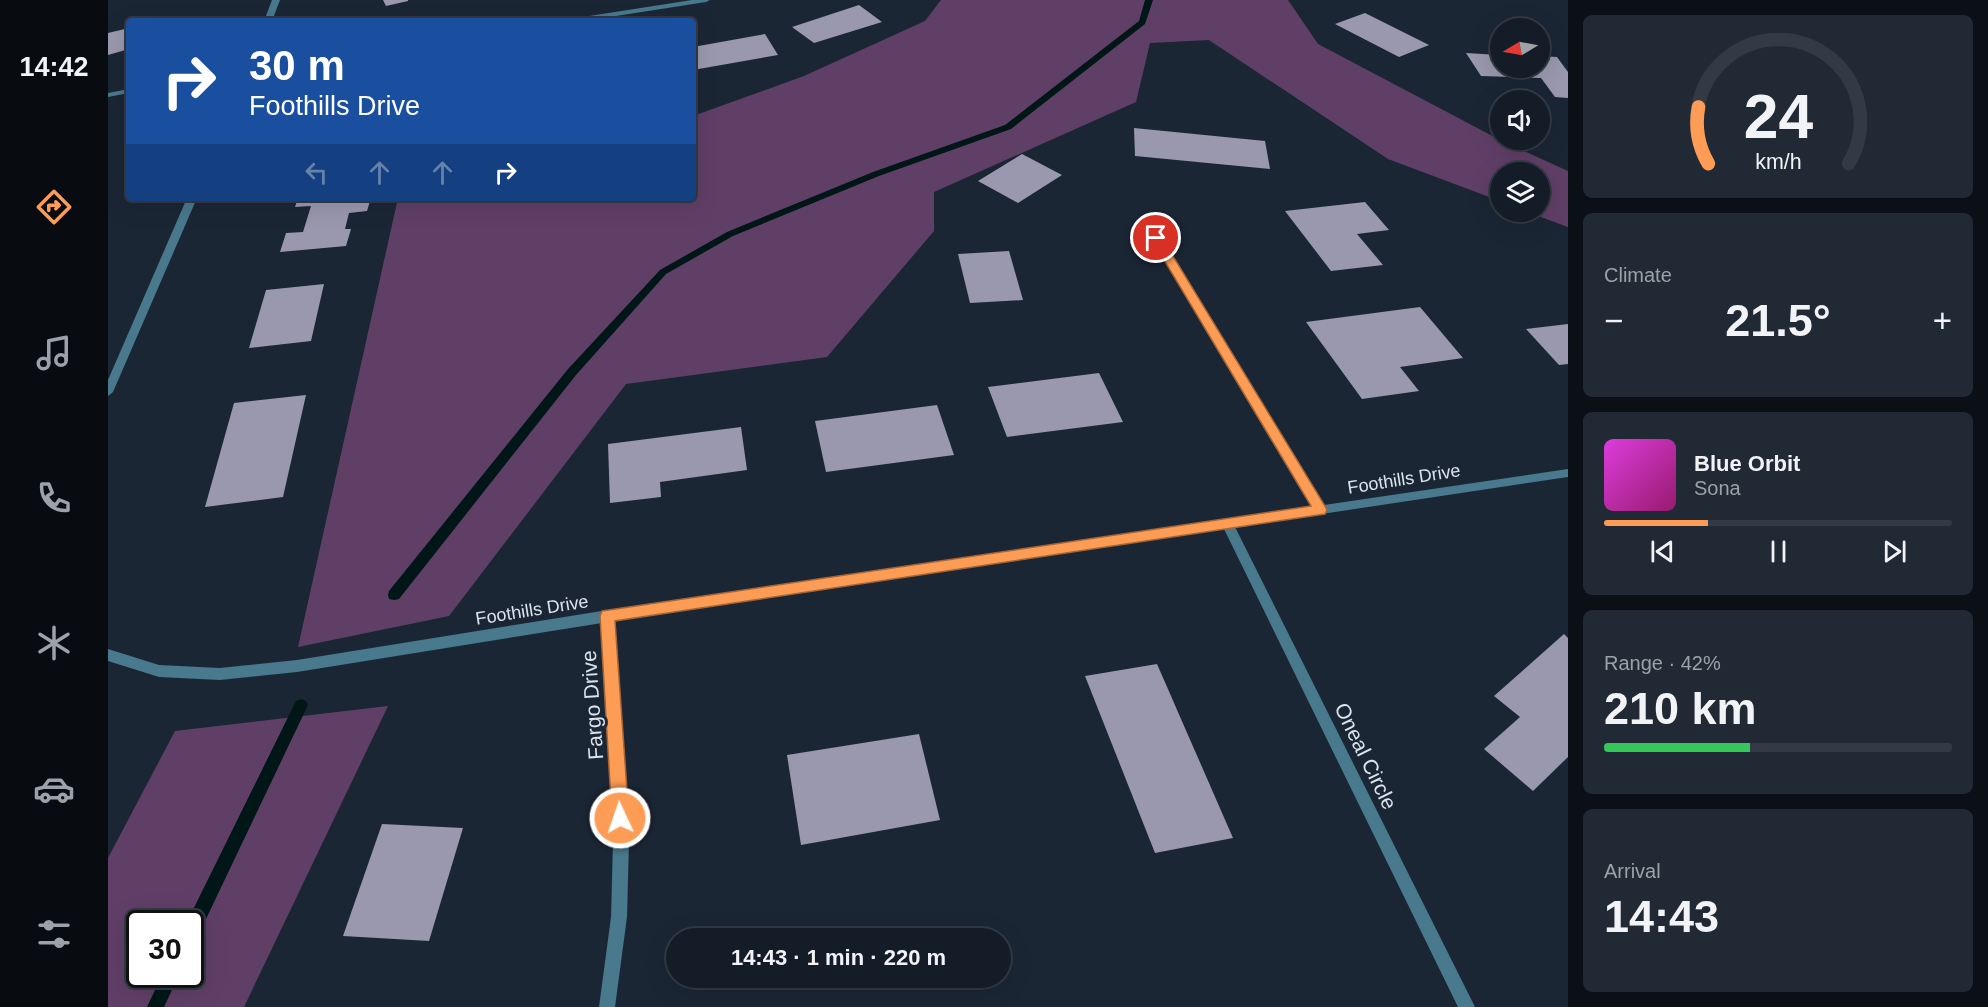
<!DOCTYPE html>
<meta charset="utf-8">
<style>
:root{--surface:#141c28;--page:#212934;--text:#f1f3f6;--muted:#9da1a8;--line:#333a45;--accent:#fd9c55}
body{margin:0;font-family:Arial,sans-serif;background:var(--page);color:var(--text);height:100vh;display:flex;flex-direction:column;font-size:22px;white-space:nowrap}
*{box-sizing:border-box;margin:0}
p{font-size:20px;color:var(--muted)}
.icon{flex:none;width:33px;height:33px;fill:none;stroke:currentColor;stroke-width:2;stroke-linecap:round;stroke-linejoin:round}
.map{position:relative;flex:1;overflow:hidden}
.sheet{display:flex;flex-direction:column;gap:15px;padding:15px;background:#0b0f16;width:420px}
.sheet>*{flex:none}
.guide{position:absolute;left:18px;top:18px;width:570px;height:183px;border-radius:6px;box-shadow:0 6px 24px #0002,0 0 0 2px var(--line);background:#1a4fa0;color:#fff;overflow:hidden}
.needle{width:39px;rotate:260deg}
.fabs{position:absolute;left:1382px;top:18px;display:grid;gap:12px}
.fabs a{display:grid;place-items:center;width:60px;height:60px;border-radius:50%;background:var(--surface);box-shadow:0 6px 24px #0002,0 0 0 2px var(--line);font-size:30px}
.speed{position:absolute;left:18px;top:910px;display:flex;gap:12px;font-size:30px;font-weight:700;text-align:center}
.speed>*{display:grid;place-content:center;width:78px;height:78px;border-radius:50%;background:var(--surface);box-shadow:0 6px 24px #0002,0 0 0 2px var(--line);line-height:1}
.speed .limit{border:3px solid #111;border-radius:9px;background:#fff;color:#111}
.pin{position:absolute;display:grid;place-items:center;width:51px;height:51px;color:#fff;margin:-26px;border:3px solid #fff;border-radius:50%;box-shadow:0 2px 6px #0007}
.me{position:absolute;width:66px;margin:-33px;rotate:357deg;stroke-linejoin:round;filter:drop-shadow(0 0 4px #0008)}
.turn{display:flex;align-items:center;gap:21px;height:126px;padding:0 24px;font-size:27px}
.turn .icon{width:78px;height:78px;stroke-width:2.5}
.turn b{display:block;font-size:42px;line-height:51px}
.lanes{display:flex;align-items:center;height:57px;padding:0 24px;background:#0003;justify-content:center;gap:30px;direction:ltr}
.lanes .off{opacity:.35}
.big{font-size:45px;font-weight:600;line-height:1.1}
.sheet .widget{flex:1;display:flex;flex-direction:column;justify-content:center;gap:9px;min-width:0;padding:0 21px;border-radius:9px;background:var(--page)}
.sheet .dial{align-items:center;gap:0}
.dial svg{height:156px;overflow:visible;fill:none;stroke:var(--line);stroke-width:7;stroke-linecap:round;text-anchor:middle}
.dial text{fill:var(--text);stroke:none}
.song{display:flex;align-items:center;gap:18px}
.cover{width:72px;height:72px;border-radius:9px;background:linear-gradient(135deg,hsl(300 70% 55%),hsl(320 70% 35%))}
.played{height:6px;border-radius:3px;background:linear-gradient(90deg,var(--accent) 30%,var(--line) 30%)}
.keys{display:flex;justify-content:space-around;direction:ltr}
.heat{display:flex;justify-content:space-between;align-items:center;font-size:33px;direction:ltr}
.charge{height:9px;border-radius:4px;background:linear-gradient(90deg,#34c759 42%,var(--line) 0)}
.trip{position:absolute;left:558px;top:928px;width:345px;height:60px;border-radius:30px;background:var(--surface);box-shadow:0 6px 24px #0002,0 0 0 2px var(--line);font-weight:600;line-height:60px;text-align:center}
main{display:flex;flex:1;min-height:0}
.menu{display:flex;flex-direction:column;width:108px;justify-content:space-around;align-items:center;background:#080b10;color:var(--muted)}
.menu .icon{width:42px;height:42px}
.menu .selected{color:var(--accent)}
.menu b{font-size:27px;color:var(--text)}
.map>svg:first-child{display:block}
.forest{fill:#603f67;fill-rule:evenodd}
.lines{fill:none;stroke-linecap:round;stroke-linejoin:round}
.stream{fill:#011717;fill-rule:evenodd}
.building{fill:#9998ae}
.street{fill:#48798d;fill-rule:evenodd}
.route{fill:#fd9c55;stroke:#a46537;stroke-width:1.5}
.labels{text-anchor:middle;dominant-baseline:central;stroke-width:6;stroke-linejoin:round;paint-order:stroke}
.street-label{font-size:18px;fill:#dbe3ed;stroke:#1b2635}
.near-street-label{font-size:21px;fill:#dbe3ed;stroke:#1b2635}
</style>
<main>
<nav class="menu">
<b>14:42</b>
<svg class="icon selected" aria-label="directions" viewBox="0 0 24 24"><path d="M12 3l9 9-9 9-9-9zM9 14v-3h6M13 9l2 2-2 2"/></svg>
<svg class="icon" aria-label="music" viewBox="0 0 24 24"><path d="M9 18V5l10-2v13"/><circle cx="6" cy="18" r="3"/><circle cx="16" cy="16" r="3"/></svg>
<svg class="icon" aria-label="phone" viewBox="0 0 24 24"><path d="M5 4h4l2 5-3 2q2 4 5 5l2-3 5 2v4C11 20 4 13 5 4z"/></svg>
<svg class="icon" aria-label="climate" viewBox="0 0 24 24"><path d="M12 3v18M4 7l16 10M4 17L20 7"/></svg>
<svg class="icon" aria-label="car" viewBox="0 0 24 24"><path d="M5 17H2v-5l4-1 3-4h7l3 4 3 1v5h-3M9 17h6M6 11h13"/><circle cx="7" cy="17" r="2"/><circle cx="17" cy="17" r="2"/></svg>
<svg class="icon" aria-label="filters" viewBox="0 0 24 24"><path d="M4 7h16M4 17h16"/><circle cx="9" cy="7" r="2"/><circle cx="15" cy="17" r="2"/></svg>
</nav>
<div class="map">
<svg width="1460" height="1007" viewBox="0 0 1460 1007">
<rect width="100%" height="100%" fill="#1b2635"/>
<!-- forest -->
<g class="forest">
<polygon points="833,0 1180,0 1210,44 1392,140 1460,171 1460,227 1419,212 1431,212 1431,172 1392,172 1392,201 1280,159 1101,40 1042,43 1028,102 826,192 826,231 719,357 518,384 341,616 190,647 290,198 585,198 585,116 696,76 817,21"/>
<path d="M280 706 136 1007H0V858L67 731ZM32 924H82V975H32Z"/>
</g>
<g class="lines">
<!-- stream -->
<g class="stream">
<polygon points="1037,0 1045,0 1037,24 903,129 771,176 625,236 558,274 468,375 291,599 286,600 281,599 280,595 281,591 460,369 552,270 619,232 765,172 897,125 1031,21"/>
<polygon points="193,699 198,701 200,705 88,940 82,942 82,924 78,924 188,701"/>
<polygon points="54,975 71,975 56,1007 39,1007"/>
</g>
</g>
<!-- building -->
<g class="building">
<polygon points="275,0 300,0 300,1 278,6"/>
<polygon points="751,5 774,22 706,43 684,27"/>
<polygon points="1257,13 1321,45 1291,57 1227,24"/>
<polygon points="21,28 21,49 0,55 0,33"/>
<polygon points="657,34 670,55 585,70 585,47"/>
<polygon points="1358,53 1392,55 1392,68 1431,68 1431,56 1449,57 1460,72 1460,98 1447,97 1433,78 1373,76"/>
<polygon points="1026,128 1157,141 1162,169 1027,156"/>
<polygon points="914,154 954,175 910,203 870,181"/>
<polygon points="190,198 255,198 255,202 262,201 259,211 241,213 237,229 243,229 238,246 172,252 178,233 195,232 203,206 187,207"/>
<polygon points="1257,202 1281,230 1249,234 1275,265 1223,271 1177,211"/>
<polygon points="901,251 915,300 862,303 850,254"/>
<polygon points="216,284 203,341 141,348 158,290"/>
<polygon points="1312,307 1355,358 1292,367 1311,391 1254,399 1198,322"/>
<polygon points="1460,324 1460,364 1451,365 1418,329"/>
<polygon points="991,373 1015,422 899,437 880,387"/>
<polygon points="198,395 175,497 97,507 126,403"/>
<polygon points="829,405 846,455 718,472 707,421"/>
<polygon points="633,427 639,470 552,482 553,497 502,503 500,444"/>
<polygon points="1456,634 1460,638 1460,757 1425,791 1376,749 1412,717 1386,696"/>
<polygon points="1049,664 1125,838 1047,853 977,676"/>
<polygon points="811,734 832,820 693,845 679,755"/>
<polygon points="274,824 355,828 321,941 235,936"/>
</g>
<g class="lines">
<!-- street -->
<g class="street">
<polygon points="164,0 172,0 164,21 156,21"/>
<polygon points="584,0 602,0 598,2 476,21 458,21 462,19"/>
<polygon points="21,89 21,93 0,97 0,93"/>
<polygon points="79,198 89,198 5,392 0,396 0,380"/>
<polygon points="1048,235 1053,238 1216,505 1460,469 1460,477 1127,527 1367,1007 1350,1007 1116,529 507,621 521,841 519,917 507,1007 491,1007 503,917 505,841 494,623 189,672 112,680 51,677 0,661 0,649 51,665 112,668 189,660 500,610 1205,506 1043,238"/>
</g>
</g>
<!-- route -->
<polygon class="route" points="1048,234 1054,238 1217,506 1219,510 1217,514 507,621 521,818 518,824 512,827 506,824 504,818 492,616 494,611 1203,506 1043,238"/>
<g class="labels">
<!-- street labels -->
<g class="street-label">
<text transform="translate(1296 479) rotate(-9)">Foothills Drive</text>
<text transform="translate(424 610) rotate(-9)">Foothills Drive</text>
</g>
<!-- near-street labels -->
<g class="near-street-label">
<text transform="translate(484 705) rotate(-94)">Fargo Drive</text>
<text transform="translate(1258 756) rotate(64)">Oneal Circle</text>
</g>
</g>
</svg>
<div class="fabs">
<a><svg class="needle" viewBox="-14 -14 28 28"><path d="M0-13l5 13h-10z" fill="#e53935"/><path d="M0 13l5-13h-10z" fill="#9da1a8"/></svg></a>
<a><svg class="icon" aria-label="sound" viewBox="0 0 24 24"><path d="M4 9h4l5-4v14l-5-4H4zM17 9q2 3 0 6"/></svg></a>
<a><svg class="icon" aria-label="layers" viewBox="0 0 24 24"><path d="M12 4l9 5-9 5-9-5zM3 14l9 5 9-5"/></svg></a>
</div>
<div class="speed"><div class="limit">30</div></div>
<div class="pin" style="left:1048px;top:238px;background:#d93025"><svg class="icon" aria-label="arrive" viewBox="0 0 24 24"><path d="M6 21V4h12l-3 4 3 4H6"/></svg></div>
<svg class="me" style="left:512px;top:818px" viewBox="-20 -20 40 40"><circle r="17" fill="#fd9c55" stroke="#fff" stroke-width="3"/><path d="M0-11L8 9 0 5-8 9z" fill="#fff"/></svg>
<div class="trip">14:43 · 1 min · 220 m</div>
<div class="guide">
<div class="turn"><svg class="icon" aria-label="right" viewBox="0 0 24 24"><path d="M7 20v-9h11M14 6l5 5-5 5"/></svg><div><b>30 m</b>Foothills Drive</div></div>
<div class="lanes"><svg class="icon off" aria-label="left" viewBox="0 0 24 24"><path d="M17 20v-9H6M10 6l-5 5 5 5"/></svg><svg class="icon off" aria-label="ahead" viewBox="0 0 24 24"><path d="M12 20V5M6 11l6-6 6 6"/></svg><svg class="icon off" aria-label="ahead" viewBox="0 0 24 24"><path d="M12 20V5M6 11l6-6 6 6"/></svg><svg class="icon" aria-label="right" viewBox="0 0 24 24"><path d="M7 20v-9h11M14 6l5 5-5 5"/></svg></div>
</div>
</div>
<section class="sheet">
<div class="widget dial"><svg viewBox="0 0 100 80">
<path d="M14 69A42 42 0 1 1 86 69"/>
<path d="M14 69A42 42 0 0 1 9 40" stroke="#fd9c55"/>
<text x="50" y="56" font-size="32" font-weight="700">24</text>
<text x="50" y="72" font-size="11">km/h</text>
</svg></div>
<div class="widget"><p>Climate</p>
<div class="heat"><a>−</a><b class="big">21.5°</b><a>+</a></div>
</div>
<div class="widget">
<div class="song"><i class="cover"></i><div><b>Blue Orbit</b><p>Sona</p></div></div>
<div class="played"></div>
<div class="keys"><svg class="icon" aria-label="previous" viewBox="0 0 24 24"><path d="M18 5L8 12l10 7zM5 5v14"/></svg><svg class="icon" aria-label="pause" viewBox="0 0 24 24"><path d="M8 5v14M16 5v14"/></svg><svg class="icon" aria-label="next" viewBox="0 0 24 24"><path d="M6 5l10 7-10 7zM19 5v14"/></svg></div>
</div>
<div class="widget"><p>Range · 42%</p><b class="big">210 km</b><div class="charge"></div></div>
<div class="widget"><p>Arrival</p><b class="big">14:43</b></div>
</section>
</main>
